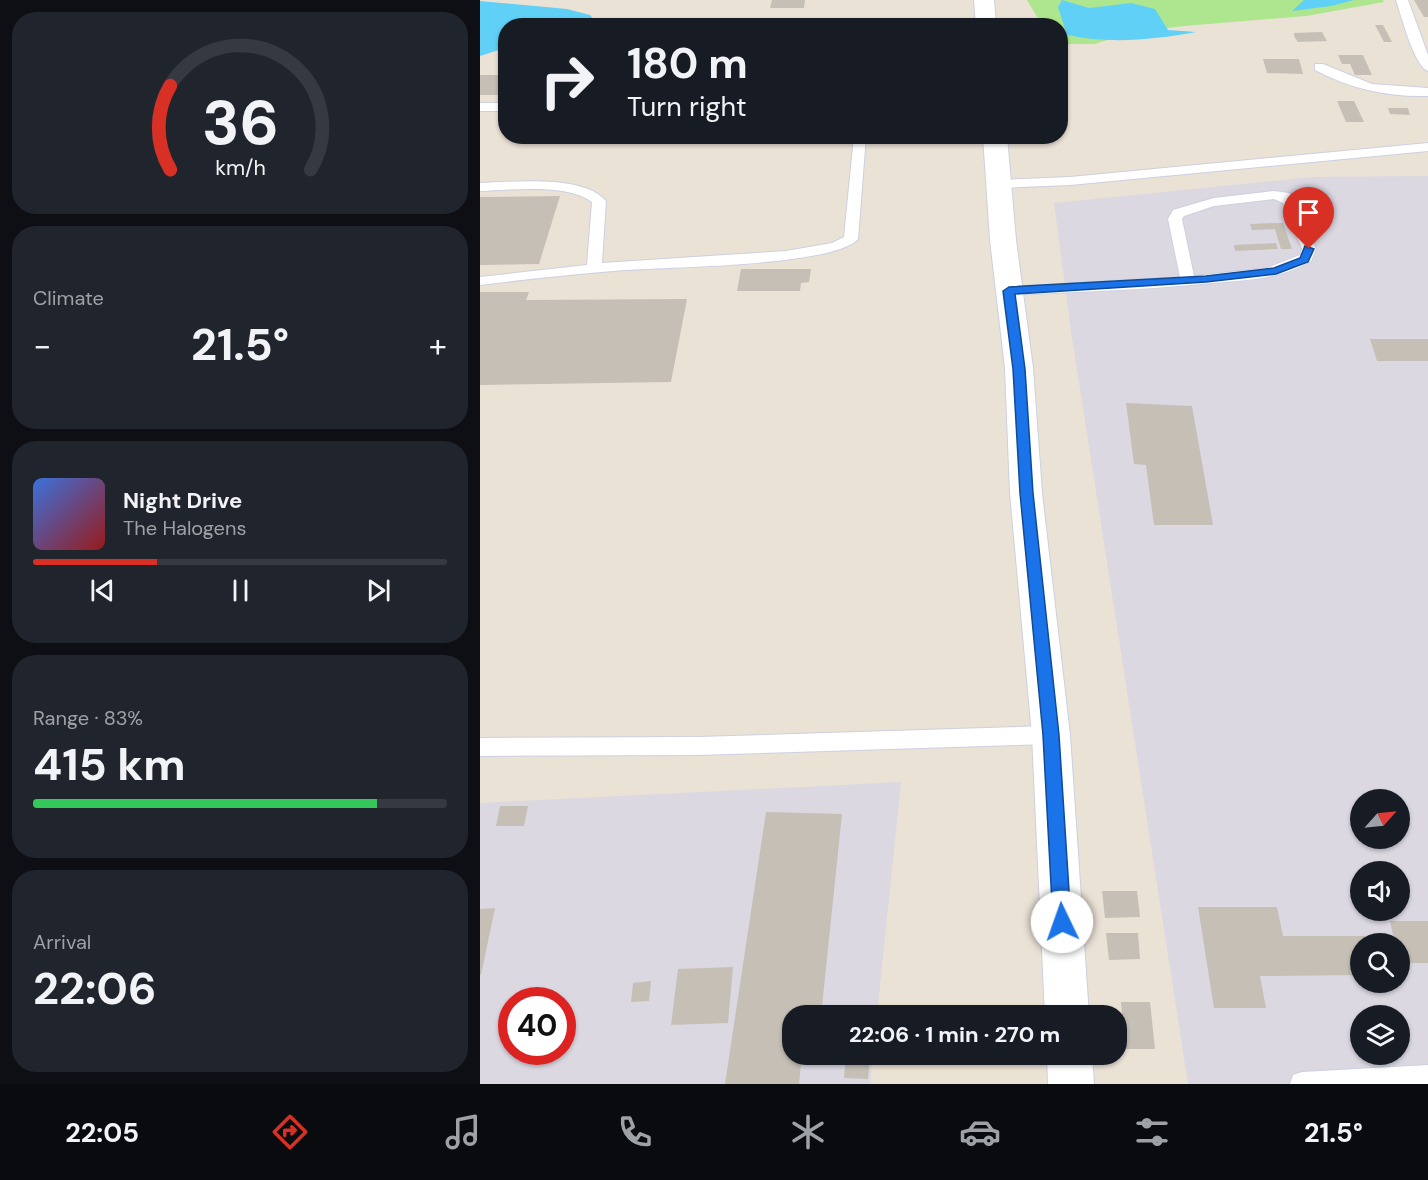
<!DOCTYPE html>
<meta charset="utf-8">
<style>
:root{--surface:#171b24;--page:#20242c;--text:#f1f3f6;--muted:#9ea1a6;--line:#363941;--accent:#d93025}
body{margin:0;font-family:"DM Sans",sans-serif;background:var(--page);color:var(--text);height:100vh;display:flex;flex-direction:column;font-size:22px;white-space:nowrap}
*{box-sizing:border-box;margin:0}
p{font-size:20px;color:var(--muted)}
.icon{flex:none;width:33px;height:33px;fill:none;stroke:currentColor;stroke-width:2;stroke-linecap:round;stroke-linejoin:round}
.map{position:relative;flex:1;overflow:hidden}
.side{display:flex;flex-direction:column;gap:12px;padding:12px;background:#0d0f14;width:480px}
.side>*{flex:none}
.banner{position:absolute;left:18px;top:18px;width:570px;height:126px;border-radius:24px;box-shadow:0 2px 4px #0004;background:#171b24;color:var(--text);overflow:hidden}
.needle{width:39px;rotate:63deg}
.controls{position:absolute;left:870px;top:789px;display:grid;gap:12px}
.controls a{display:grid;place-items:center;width:60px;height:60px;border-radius:50%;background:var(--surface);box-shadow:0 2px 4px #0004;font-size:30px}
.speed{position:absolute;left:18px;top:987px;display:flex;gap:12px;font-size:30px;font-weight:700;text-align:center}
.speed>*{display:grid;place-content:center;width:78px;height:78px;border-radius:50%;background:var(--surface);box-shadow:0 2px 4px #0004;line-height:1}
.speed .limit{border:9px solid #d22;background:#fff;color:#111}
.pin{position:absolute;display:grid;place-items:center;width:51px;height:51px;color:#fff;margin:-62px -26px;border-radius:50% 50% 50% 0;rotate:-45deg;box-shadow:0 0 6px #0007}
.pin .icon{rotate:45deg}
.me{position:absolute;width:66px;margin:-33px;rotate:357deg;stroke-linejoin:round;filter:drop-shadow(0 0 4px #0008)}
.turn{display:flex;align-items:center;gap:21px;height:126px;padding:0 30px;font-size:27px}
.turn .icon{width:78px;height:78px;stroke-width:2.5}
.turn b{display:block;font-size:42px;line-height:51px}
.big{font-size:45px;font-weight:700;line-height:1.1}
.side .card{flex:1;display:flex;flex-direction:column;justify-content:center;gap:9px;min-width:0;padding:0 21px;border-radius:24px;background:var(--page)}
.side .dial{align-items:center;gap:0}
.dial svg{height:156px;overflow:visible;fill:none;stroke:var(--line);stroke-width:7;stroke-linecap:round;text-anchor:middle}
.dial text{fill:var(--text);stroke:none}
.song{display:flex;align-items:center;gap:18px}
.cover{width:72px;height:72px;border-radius:9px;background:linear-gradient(135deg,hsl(220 70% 55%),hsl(0 70% 35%))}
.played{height:6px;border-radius:3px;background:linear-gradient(90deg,var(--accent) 30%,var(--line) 30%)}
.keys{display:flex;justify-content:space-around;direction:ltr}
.heat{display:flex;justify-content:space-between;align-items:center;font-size:33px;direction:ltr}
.charge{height:9px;border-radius:4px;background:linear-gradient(90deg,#34c759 83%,var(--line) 0)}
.trip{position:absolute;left:302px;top:1005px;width:345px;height:60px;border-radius:24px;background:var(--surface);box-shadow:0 2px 4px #0004;font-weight:700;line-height:60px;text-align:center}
.dock{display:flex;height:96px;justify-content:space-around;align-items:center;background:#090b0e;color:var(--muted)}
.dock .icon{width:42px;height:42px}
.dock .on{color:var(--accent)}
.dock b{font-size:27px;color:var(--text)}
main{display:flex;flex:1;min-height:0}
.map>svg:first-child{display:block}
.industrial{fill:#dbd8e2;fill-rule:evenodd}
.green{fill:#ade68e}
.water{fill:#60d0f6}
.building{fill:#c5bfb6}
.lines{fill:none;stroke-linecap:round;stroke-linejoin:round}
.service-casing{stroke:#ccd0e1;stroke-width:2}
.tertiary-casing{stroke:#ccd0e1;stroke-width:2}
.service{fill:#fff;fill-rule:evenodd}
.tertiary{fill:#fff;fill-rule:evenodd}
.route{fill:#1a73e8;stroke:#114b97;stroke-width:1.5}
</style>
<main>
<section class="side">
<div class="card dial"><svg viewBox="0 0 100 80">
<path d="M14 69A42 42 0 1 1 86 69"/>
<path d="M14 69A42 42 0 0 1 14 26" stroke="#d93025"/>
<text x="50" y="56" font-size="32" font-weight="700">36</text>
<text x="50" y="72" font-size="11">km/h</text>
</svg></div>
<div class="card"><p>Climate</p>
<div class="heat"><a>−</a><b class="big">21.5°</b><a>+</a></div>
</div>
<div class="card">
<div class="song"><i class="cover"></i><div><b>Night Drive</b><p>The Halogens</p></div></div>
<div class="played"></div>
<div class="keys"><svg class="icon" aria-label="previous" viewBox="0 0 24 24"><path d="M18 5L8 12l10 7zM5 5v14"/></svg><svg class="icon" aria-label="pause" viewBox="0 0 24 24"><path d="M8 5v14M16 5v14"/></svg><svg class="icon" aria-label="next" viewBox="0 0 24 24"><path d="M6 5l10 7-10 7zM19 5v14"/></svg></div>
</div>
<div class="card"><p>Range · 83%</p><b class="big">415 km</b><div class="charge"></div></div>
<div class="card"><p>Arrival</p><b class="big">22:06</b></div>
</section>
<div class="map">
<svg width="948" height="1084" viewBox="0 0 948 1084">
<rect width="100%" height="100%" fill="#ebe2d6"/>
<!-- industrial -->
<g class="industrial">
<path d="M948 176V1084H708L591 331 574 203 831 177ZM880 800H920V838H880ZM880 872H920V910H880ZM880 944H920V982H880ZM880 1016H920V1054H880Z"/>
<path d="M421 782 397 1015 312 1016V1054L393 1055 390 1084H0V803ZM32 1000H82V1052H32Z"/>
</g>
<!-- green -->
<polygon class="green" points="547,0 903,0 904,2 826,16 704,26 655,32 614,44 584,44 581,42 580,26 562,25"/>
<!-- water -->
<g class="water">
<path d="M582 0 609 8 651 3 675 9 688 30 716 32C673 40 630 44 587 35L578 7Z"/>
<polygon points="824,0 874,0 851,6 812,11"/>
<polygon points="0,1 87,9 110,15 118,25 26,26 25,48 0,56"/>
</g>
<!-- building -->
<g class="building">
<polygon points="292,0 325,0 324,8 290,8"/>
<polygon points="934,0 948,0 948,17 944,17"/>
<polygon points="895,25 903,25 912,42 904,42"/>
<polygon points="842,32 847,41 818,42 814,36 814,33"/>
<polygon points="858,55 883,55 892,75 875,75 870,64 862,64"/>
<polygon points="783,59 819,59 823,74 787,73"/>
<rect x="0" y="75" width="26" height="20"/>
<polygon points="857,101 874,101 884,122 866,122"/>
<polygon points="908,108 928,108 930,115 910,114"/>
<polygon points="818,195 842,195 851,223 823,223"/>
<polygon points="80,196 59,264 0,265 0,197"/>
<polygon points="793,223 795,229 772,230 770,224"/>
<polygon points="793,223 803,223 812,249 801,249"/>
<polygon points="796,243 798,249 755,251 754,245"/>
<polygon points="261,269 331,269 329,282 321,283 320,291 257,291"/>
<polygon points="0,292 49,292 46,300 207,299 191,382 0,385"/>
<polygon points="890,339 948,339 948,361 897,361"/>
<polygon points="646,403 712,406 733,525 674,525 666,465 654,464"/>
<polygon points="20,806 48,806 44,826 16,826"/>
<polygon points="286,812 362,814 341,1016 312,1016 312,1054 322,1054 319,1084 245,1084"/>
<polygon points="622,891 657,891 660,917 625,918"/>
<polygon points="718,907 797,907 803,936 885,936 887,944 880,944 880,975 780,976 786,1008 734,1008"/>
<polygon points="15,908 1,975 0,975 0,909"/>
<polygon points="910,921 948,921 948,963 920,963 920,944 915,944"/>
<polygon points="626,933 658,933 660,959 629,960"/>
<polygon points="253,967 248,1023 191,1025 198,969"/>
<polygon points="171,981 169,1001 151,1002 153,983"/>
<polygon points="641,1002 670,1002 675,1049 645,1049"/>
<polygon points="366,1054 390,1055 388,1079 364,1078"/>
</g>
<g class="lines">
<!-- service casing -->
<g class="service-casing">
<g id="service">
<path d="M916 0H928L948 55V71C934 66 921 15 916 0Z"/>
<path d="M835 64H843L892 84 948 88V96C907 97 871 89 835 70Z"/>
<rect x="0" y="103" width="26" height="8"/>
<path d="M374 136H386L378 239C355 266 187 267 145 270 97 274 48 279 0 285V277L107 265 112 202C88 183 30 190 0 191V183C32 182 104 174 126 201L122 263 306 251 352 243 364 237Z"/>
<polygon points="948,143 948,151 590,185 520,188 513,184 520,180 590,177"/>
<path d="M794 191 809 193 814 198 836 249 831 261C802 279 765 280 732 283 665 290 597 292 529 295L522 291 529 287 700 277 688 219 693 210 734 198ZM794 199 803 203 822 249 820 255 787 268 714 276 702 219 704 216 734 206Z"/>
<polygon points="571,726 578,729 581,735 578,741 571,744 218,755 0,756 0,738 218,737"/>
<polygon points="948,1065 948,1084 810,1084 813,1075 822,1072"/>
</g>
</g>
<!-- tertiary casing -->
<g class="tertiary-casing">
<g id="tertiary">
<polygon points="494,0 514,0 516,26 496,26"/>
<polygon points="503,136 527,136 536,240 553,368 562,493 590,735 609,1016 565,1016 552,735 530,493 525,368 510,240"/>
<polygon points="567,1054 612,1054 614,1084 568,1084"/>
</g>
</g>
<!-- service -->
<use href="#service" class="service"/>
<!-- tertiary -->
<use href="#tertiary" class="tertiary"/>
</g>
<!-- route -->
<polygon class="route" points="825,246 834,249 828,262 796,274 726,282 535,294 545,369 553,493 579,735 591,922 588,928 582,930 576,928 573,922 563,735 540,493 533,369 523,291 529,287 726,276 794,268 820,258"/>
</svg>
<div class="controls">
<a><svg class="needle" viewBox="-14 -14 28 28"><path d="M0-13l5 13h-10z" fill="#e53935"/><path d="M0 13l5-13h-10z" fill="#9ea1a6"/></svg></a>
<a><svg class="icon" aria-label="sound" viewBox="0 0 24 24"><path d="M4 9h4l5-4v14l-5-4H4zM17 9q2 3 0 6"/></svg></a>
<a><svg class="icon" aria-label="search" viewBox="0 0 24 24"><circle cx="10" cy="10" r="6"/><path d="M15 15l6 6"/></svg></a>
<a><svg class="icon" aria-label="layers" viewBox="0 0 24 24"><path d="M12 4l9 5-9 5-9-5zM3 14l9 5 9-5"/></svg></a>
</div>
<div class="speed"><div class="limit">40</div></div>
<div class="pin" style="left:829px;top:249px;background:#d93025"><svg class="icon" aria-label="arrive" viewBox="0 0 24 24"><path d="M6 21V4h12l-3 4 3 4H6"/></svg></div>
<svg class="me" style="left:582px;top:922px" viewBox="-20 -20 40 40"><circle r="19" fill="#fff"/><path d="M0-13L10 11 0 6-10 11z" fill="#1a73e8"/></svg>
<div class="trip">22:06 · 1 min · 270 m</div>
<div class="banner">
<div class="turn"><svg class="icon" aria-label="right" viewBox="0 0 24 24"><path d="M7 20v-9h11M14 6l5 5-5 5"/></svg><div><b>180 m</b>Turn right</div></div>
</div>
</div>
</main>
<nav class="dock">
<b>22:05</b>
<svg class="icon on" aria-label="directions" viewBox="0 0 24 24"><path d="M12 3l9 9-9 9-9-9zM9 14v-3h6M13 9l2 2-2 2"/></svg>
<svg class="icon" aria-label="music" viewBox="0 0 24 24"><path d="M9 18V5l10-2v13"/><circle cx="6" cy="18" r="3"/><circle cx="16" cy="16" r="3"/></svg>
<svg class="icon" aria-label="phone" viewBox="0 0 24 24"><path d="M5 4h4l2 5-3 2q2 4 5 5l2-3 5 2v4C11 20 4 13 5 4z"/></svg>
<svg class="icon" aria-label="climate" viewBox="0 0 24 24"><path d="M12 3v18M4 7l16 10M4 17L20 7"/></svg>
<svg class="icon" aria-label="car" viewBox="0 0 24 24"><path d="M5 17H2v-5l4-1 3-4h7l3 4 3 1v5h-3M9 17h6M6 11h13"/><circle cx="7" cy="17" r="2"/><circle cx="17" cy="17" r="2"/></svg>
<svg class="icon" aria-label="filters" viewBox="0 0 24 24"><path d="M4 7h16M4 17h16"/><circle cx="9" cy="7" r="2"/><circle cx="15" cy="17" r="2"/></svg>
<b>21.5°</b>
</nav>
